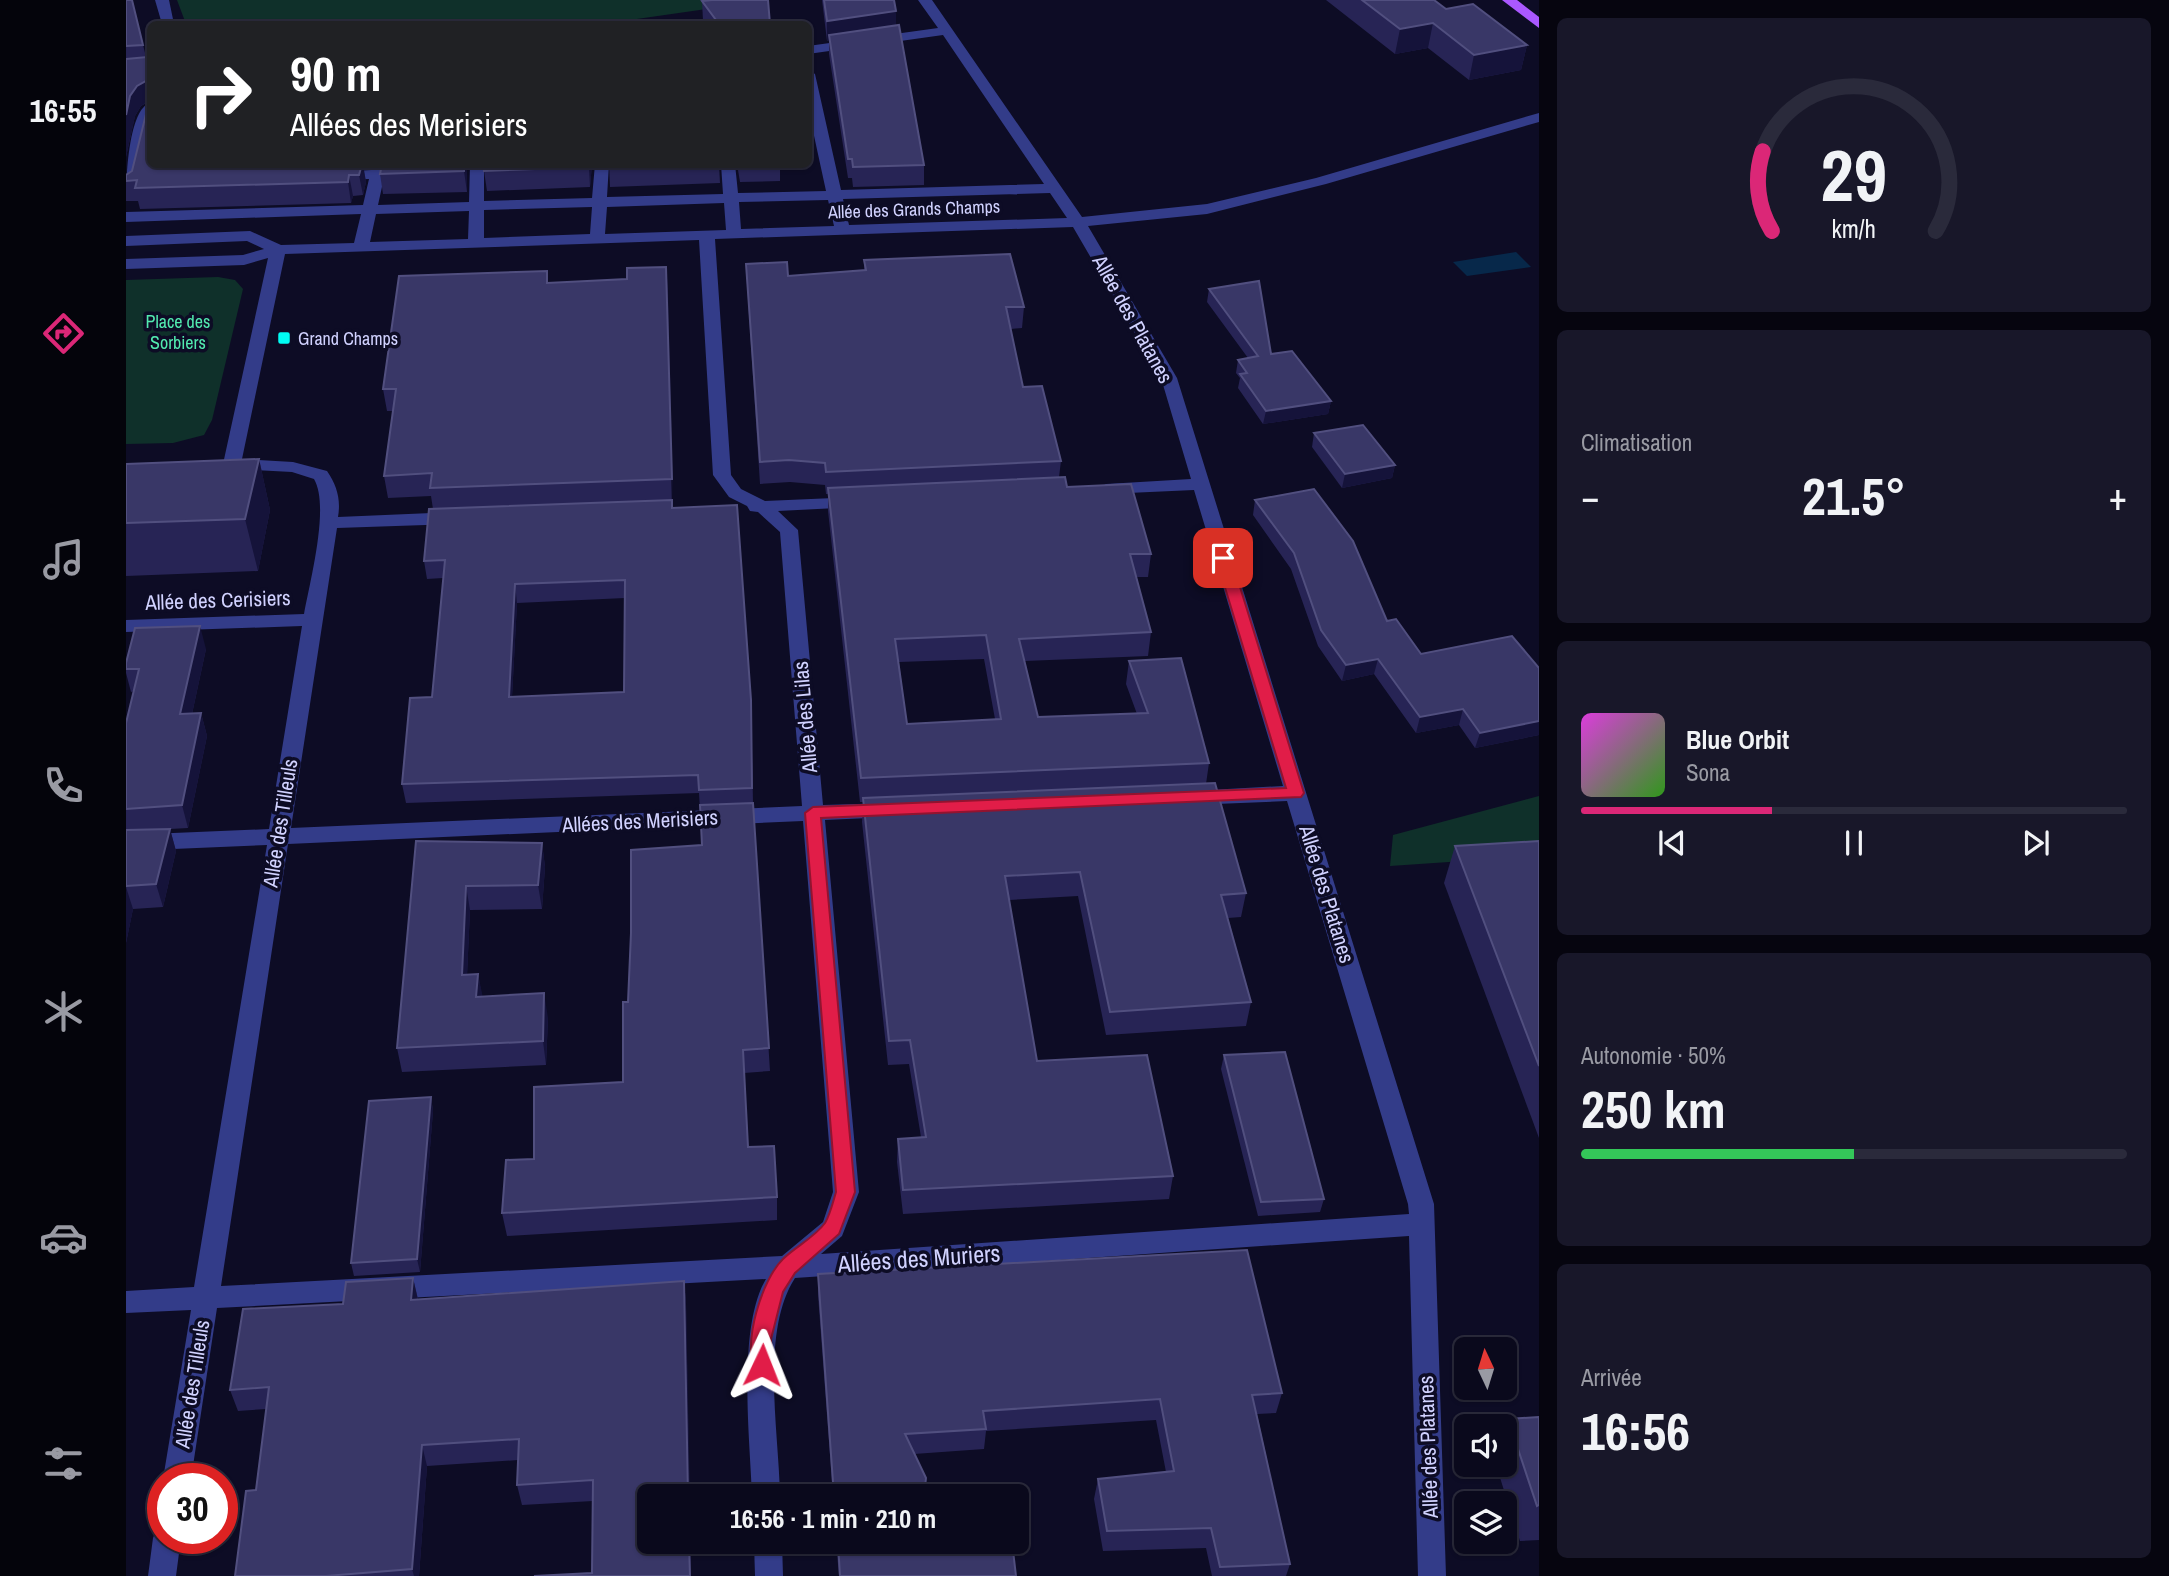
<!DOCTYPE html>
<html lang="fr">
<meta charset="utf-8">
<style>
:root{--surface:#0a091c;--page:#181729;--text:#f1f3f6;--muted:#999aa3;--line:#2a2a3b;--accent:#db2777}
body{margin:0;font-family:"Archivo Narrow",sans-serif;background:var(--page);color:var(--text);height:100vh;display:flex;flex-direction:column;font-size:26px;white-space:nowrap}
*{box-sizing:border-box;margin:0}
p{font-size:23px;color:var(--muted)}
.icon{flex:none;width:38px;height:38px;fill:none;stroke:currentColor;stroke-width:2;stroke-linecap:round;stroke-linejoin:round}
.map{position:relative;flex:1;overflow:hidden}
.drawer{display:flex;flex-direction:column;gap:18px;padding:18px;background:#06050f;width:630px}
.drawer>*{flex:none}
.hud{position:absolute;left:21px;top:21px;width:665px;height:147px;border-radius:10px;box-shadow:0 2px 5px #0004,0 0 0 2px var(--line);background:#202124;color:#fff;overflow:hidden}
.needle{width:46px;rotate:356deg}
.buttons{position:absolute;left:1328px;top:1337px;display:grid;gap:14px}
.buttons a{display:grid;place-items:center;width:63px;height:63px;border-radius:10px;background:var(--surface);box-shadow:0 2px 5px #0004,0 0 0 2px var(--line);font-size:35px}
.speed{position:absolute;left:21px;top:1463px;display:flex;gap:14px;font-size:35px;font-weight:700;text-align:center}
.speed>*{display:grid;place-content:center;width:91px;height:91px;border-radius:50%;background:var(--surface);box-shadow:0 2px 5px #0004,0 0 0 2px var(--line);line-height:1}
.speed .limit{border:10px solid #d22;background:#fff;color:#111}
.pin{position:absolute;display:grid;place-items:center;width:60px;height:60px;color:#fff;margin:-30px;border-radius:14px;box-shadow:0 4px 10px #0006}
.me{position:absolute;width:77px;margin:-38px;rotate:2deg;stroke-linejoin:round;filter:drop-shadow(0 0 5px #0008)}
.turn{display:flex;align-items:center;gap:24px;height:147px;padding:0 28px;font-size:32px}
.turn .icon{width:91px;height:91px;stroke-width:2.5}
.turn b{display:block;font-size:49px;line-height:60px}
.big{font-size:52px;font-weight:700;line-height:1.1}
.drawer .tile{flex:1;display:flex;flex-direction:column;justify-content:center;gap:10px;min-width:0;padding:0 24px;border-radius:10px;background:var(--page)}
.drawer .dial{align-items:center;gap:0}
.dial svg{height:182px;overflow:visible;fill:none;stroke:var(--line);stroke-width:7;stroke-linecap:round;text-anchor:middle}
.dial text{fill:var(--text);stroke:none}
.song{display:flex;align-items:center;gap:21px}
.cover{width:84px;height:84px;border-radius:10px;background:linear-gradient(135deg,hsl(300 70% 55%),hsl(110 70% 35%))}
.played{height:7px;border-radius:4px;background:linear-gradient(90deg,var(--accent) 35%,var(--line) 35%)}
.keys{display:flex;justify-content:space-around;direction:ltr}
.heat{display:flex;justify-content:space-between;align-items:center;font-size:38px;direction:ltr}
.charge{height:10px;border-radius:5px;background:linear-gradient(90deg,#34c759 50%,var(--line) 0)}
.trip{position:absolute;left:511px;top:1484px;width:392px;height:70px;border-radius:10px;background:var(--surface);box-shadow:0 2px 5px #0004,0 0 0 2px var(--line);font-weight:700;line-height:70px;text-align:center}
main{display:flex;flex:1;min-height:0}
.dock{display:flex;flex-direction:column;width:126px;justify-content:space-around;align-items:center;background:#04040b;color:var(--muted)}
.dock .icon{width:49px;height:49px}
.dock .on{color:var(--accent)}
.dock b{font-size:32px;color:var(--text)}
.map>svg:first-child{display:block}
.green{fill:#0f302a}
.water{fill:#07284a}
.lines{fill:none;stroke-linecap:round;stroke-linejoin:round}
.minor{fill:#333c89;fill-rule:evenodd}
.major{fill:#aa58ff;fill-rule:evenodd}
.wall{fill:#272455;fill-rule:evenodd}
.shaded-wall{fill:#15133a}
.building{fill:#393767;stroke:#514f7f;stroke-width:2;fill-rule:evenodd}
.route{fill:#e11d48;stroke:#92132f;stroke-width:2}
.poi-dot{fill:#00fcf3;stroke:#0d0c25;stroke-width:2.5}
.labels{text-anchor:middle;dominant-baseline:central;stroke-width:7;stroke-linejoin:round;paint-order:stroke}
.far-street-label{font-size:18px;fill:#d1d2ff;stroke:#0d0c25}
.far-park-label{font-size:18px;fill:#52eaaf;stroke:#0d0c25}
.far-poi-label{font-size:18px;fill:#d1d2ff;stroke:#0d0c25;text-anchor:start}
.street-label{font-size:21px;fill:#d1d2ff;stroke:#0d0c25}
.near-street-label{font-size:24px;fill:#d1d2ff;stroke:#0d0c25}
</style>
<main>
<nav class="dock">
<b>16:55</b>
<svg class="icon on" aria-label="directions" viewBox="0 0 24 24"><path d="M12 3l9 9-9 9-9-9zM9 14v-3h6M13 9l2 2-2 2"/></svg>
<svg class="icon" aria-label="music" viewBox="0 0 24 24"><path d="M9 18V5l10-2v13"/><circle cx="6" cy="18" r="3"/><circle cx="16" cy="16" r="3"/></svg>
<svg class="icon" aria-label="phone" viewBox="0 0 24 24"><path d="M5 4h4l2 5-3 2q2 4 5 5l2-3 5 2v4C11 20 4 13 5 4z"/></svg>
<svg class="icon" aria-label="climate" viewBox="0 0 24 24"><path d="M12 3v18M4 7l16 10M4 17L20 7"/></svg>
<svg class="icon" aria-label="car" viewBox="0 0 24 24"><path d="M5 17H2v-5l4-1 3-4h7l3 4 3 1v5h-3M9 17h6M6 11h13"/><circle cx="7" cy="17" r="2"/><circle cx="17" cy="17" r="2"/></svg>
<svg class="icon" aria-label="filters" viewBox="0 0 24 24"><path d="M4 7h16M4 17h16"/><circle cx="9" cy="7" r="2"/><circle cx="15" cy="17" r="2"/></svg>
</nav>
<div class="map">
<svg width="1413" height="1576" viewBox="0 0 1413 1576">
<rect width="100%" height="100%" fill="#0d0c25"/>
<!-- green -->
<g class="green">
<polygon points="51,0 644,0 476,24 60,24"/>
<polygon points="92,277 109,280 117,289 86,420 78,435 47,443 0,444 0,280"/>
<polygon points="1413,796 1413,856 1264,866 1267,835"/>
</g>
<!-- water -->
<polygon class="water" points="1390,252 1405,267 1341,276 1327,262"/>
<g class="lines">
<!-- minor -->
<g class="minor">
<polygon points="29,0 43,0 48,24 36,24"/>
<path d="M792 0H806L956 217 1081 204 1190 178 1413 113V122L1200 184 1081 214 962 226 1051 378 1308 1204 1320 1576H1292L1283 1236 669 1278C634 1332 653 1432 654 1496H626C624 1438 611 1328 640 1279L91 1308 65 1479H37L65 1310 0 1313V1291L68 1287 141 845 0 851V835L143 829 176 626 0 632V620L178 614C184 581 204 506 188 479L166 472 106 469 97 464 142 258 118 265 0 269V259L117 255 138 249 121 241 0 246V236L124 231 155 245 228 243 235 214 0 222V212L237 205 243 179 211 180 204 176 211 172 245 170 247 164H261L252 205 343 202 344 164H358V201L466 198 469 164H483L481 197 597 194 595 164H609L612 193 700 191 682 108V70L689 74 715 190 918 184 817 35 682 54V46L812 28ZM924 193 941 218 723 225 717 199ZM702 200 708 226 615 229 613 202ZM598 203 600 230 479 234 481 207ZM466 207 464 234 358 238V210ZM343 211 342 239 244 242 250 214ZM947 227 1035 378 1065 479 980 484 971 489 980 494 1068 490 1157 786 1065 791 1058 793 1054 798 1058 803 1065 805 1161 801 1282 1204 1283 1214 695 1254 716 1236 733 1192 699 820 764 817 772 815 775 810 772 805 764 803 697 805 672 530 652 511 731 507 740 502 731 497 639 501 615 489 605 475 589 239ZM573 240 587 475 603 497 621 506 624 511 632 512 654 532 676 806 165 828 211 528 329 524 338 518 329 512 212 517C215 499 211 486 201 471L167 462 116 459 159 254ZM677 821 707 1192 697 1222 656 1256 95 1286 162 844Z"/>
<polygon points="24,67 24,75 0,76 0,68"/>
<path d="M24 103V125L8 191 0 196C0 176 3 109 24 103Z"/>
<polygon points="37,1526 37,1538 55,1538 50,1576 22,1576 27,1538 31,1528"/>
<polygon points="628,1542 656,1542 657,1576 629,1576"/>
</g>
<!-- major -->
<polygon class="major" points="1376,0 1391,0 1413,17 1413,28"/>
</g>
<!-- wall -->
<g class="wall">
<polygon points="0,0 6,0 20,57 24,164 245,164 243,167 237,168 240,182 237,195 227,196 225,203 14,209 12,201 0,201 0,175 6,171 22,106 22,102 15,106 9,116 0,157"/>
<polygon points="696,0 768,0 770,11 770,26 798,165 798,185 727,187 726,178 722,178 703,54 703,40 701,41"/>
<polygon points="1200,0 1308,0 1320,9 1401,45 1395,70 1343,80 1302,48 1269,54"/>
<polygon points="576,1 644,24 580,24 577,21"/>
<polygon points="341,164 341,192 257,194 254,174"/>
<polygon points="466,164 464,187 361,191 358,171"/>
<polygon points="483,164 593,164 594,183 484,187"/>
<polygon points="611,164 654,164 654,181 614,182"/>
<path d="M738 260 898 307 896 328 885 329 897 387 935 461 933 477 941 487 1025 554 1022 577H1010L1025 632 1022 656 899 661 912 717 1011 714 1000 684 1003 661 1083 763 1080 784 1120 893 1115 917 1102 918 1125 1002 1120 1026 980 1035 952 896 883 900 911 1061 1047 1176 1043 1199 777 1214 771 1162 772 1139 795 1137 783 1064 762 1065 736 822 737 802H734L702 511V494H700L699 485 664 482 634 484 621 285 620 264 662 276 738 270ZM858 659 869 719 781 724 773 662Z"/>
<path d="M540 267 546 508 625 700 627 803 644 1071 618 1073 622 1147 651 1197V1220L381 1236 376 1213 408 1159 497 1082 502 1002 576 845 573 793 280 803 276 784 306 697 317 578 301 579 298 561 307 509 305 496 262 498 258 476 267 411H261L257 389 421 271 422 283 501 279ZM499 598 498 692 386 697 391 603Z"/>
<polygon points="1083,289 1145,354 1205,401 1202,414 1137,424 1112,388 1114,378 1110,373 1112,360 1122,358 1081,302"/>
<polygon points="1188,433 1269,465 1266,478 1216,488 1186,447"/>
<polygon points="133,459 144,510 132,571 0,576 0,464"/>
<polygon points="1129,500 1261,621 1295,654 1413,668 1413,735 1349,748 1333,725 1290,733 1248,674 1216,681 1192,646 1165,569 1127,515"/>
<polygon points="80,649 66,714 75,713 81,736 62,828 44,829 50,851 37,907 7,909 0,943 0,723 8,691 5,692 0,673 0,663"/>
<polygon points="290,841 416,843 419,867 416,909 344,910 341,975 352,974 356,997 422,1018 420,1065 276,1072 271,1048"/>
<polygon points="1413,841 1413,1138 1318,883 1329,846"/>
<polygon points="1098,1055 1198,1199 1194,1212 1132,1216 1095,1069"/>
<polygon points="305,1097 307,1111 294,1272 228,1276 225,1263"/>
<polygon points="692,1274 1156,1393 1150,1413 1131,1414 1164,1564 1160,1576 1086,1576 1080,1548 977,1551 968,1499 972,1479 1040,1472 1030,1420 860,1431 858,1449 788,1454 798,1496 707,1496 692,1295"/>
<polygon points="287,1278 292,1299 558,1281 560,1303 565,1576 408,1576 466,1573 467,1501 396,1505 391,1485 392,1460 301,1466 293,1576 109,1576 130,1490 140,1409 112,1411 104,1390 217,1304"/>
<polygon points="1413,1417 1413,1540 1394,1541 1370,1465 1379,1465 1379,1426 1382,1419"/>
<polygon points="710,1542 886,1542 890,1576 713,1576"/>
</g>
<!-- shaded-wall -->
<g class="shaded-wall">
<polygon points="770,11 770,31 703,35 703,40 701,41 701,21"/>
<polygon points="1307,23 1302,48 1269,54 1274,29"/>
<polygon points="1401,45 1395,70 1343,80 1348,55"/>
<polygon points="20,81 24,100 15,106 9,116 0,157 0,115 4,96 11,86"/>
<polygon points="236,164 237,164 240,182 237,195 233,175"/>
<polygon points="338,164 341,164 341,192 338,171"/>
<polygon points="463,164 466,164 464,187 463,167"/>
<polygon points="223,175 227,196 225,203 222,182"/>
<polygon points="540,267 542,288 547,501 546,479"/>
<polygon points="1205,401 1202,414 1137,424 1140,411"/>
<polygon points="133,459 144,510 132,571 119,519"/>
<polygon points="1269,465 1266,478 1216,488 1219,474"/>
<polygon points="389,584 391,603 385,715 383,697"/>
<polygon points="74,626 80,649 61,737 54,714"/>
<polygon points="1252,659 1248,674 1216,681 1220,665"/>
<polygon points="1337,709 1333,725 1290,733 1294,717"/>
<polygon points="75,713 81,736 62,828 56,805"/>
<polygon points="1413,721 1413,735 1349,748 1354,733"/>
<polygon points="44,829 50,851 37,907 30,884"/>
<polygon points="416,843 419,867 416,909 412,885"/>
<polygon points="340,886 344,910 340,999 336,975"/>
<polygon points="0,887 7,909 0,943"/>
<polygon points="352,974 357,998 350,997"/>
<polygon points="418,993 422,1018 420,1065 417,1041"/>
<polygon points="305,1097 307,1111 294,1272 291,1259"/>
<polygon points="287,1278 292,1300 285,1300"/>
<polygon points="558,1281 560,1303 564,1496 562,1496"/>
<polygon points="296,1445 301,1466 293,1576 288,1576 286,1569"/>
<polygon points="563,1542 565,1542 565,1576 564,1576"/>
</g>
<!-- building -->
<g class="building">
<polygon points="0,0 6,0 17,45 0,46"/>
<polygon points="586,0 642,0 644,24 593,24 576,1"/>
<polygon points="698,0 768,0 770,11 701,21"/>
<polygon points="1236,0 1308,0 1320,9 1347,4 1401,45 1348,55 1307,23 1274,29"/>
<polygon points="773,25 798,165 727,167 726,159 722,159 703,35"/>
<polygon points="21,57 24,72 24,164 236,164 233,175 223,175 222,182 9,188 11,180 0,181 0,175 6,171 22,106 20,81 11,86 4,96 0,115 0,59"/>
<polygon points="256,164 338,164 338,171 254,174"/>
<polygon points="358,164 463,164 463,167 358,171"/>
<polygon points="483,164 532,164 483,166"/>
<polygon points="884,254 898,307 880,307 897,387 916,386 935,461 700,472 699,463 663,460 634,462 620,264 661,262 662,276 740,270 738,260"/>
<polygon points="540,267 546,479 304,488 306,473 258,476 270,389 257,389 273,276 421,271 421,283 501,279 501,268"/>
<polygon points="1133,281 1145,354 1166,351 1205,401 1140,411 1114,374 1121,373 1112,360 1132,356 1083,289"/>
<polygon points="1237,425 1269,465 1219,474 1188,433"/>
<polygon points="133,459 119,519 0,523 0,464"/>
<path d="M939 477 941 487 1005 484 1025 554H1004L1025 632 893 639 912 717 1022 713 1003 661 1055 658 1083 763 735 778 702 488ZM860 635 875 719 781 724 769 639Z"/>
<polygon points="1188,489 1227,541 1261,621 1270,619 1295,654 1386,636 1413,668 1413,721 1354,733 1337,709 1294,717 1252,659 1220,665 1195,630 1168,553 1129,500"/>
<path d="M546 500V508L611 505 625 700 626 788 573 790 572 775 276 784 284 698 306 697 319 560 298 561 303 509ZM499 580 498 692 383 697 389 584Z"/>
<polygon points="74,626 54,714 75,713 56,805 0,809 0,723 13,669 0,669 0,663 9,628"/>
<polygon points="1089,783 1120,893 1095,895 1125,1002 984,1012 954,872 879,876 911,1061 1021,1055 1047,1176 777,1190 772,1139 800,1137 784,1040 763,1041 737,798"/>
<polygon points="627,803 643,1048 617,1050 622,1147 648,1146 651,1197 376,1213 380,1160 408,1159 408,1087 497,1082 497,1002 502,1002 505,933 505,850 576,845 574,805"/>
<polygon points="44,829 30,884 0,886 0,830"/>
<polygon points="290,841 416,843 412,885 340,886 336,975 352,974 350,997 418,993 417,1041 271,1048"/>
<polygon points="1413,841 1413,1066 1329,846"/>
<polygon points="1159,1052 1198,1199 1135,1202 1098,1055"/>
<polygon points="305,1097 291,1259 225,1263 243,1101"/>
<polygon points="1121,1250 1156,1393 1126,1395 1164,1564 1094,1567 1085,1528 981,1531 972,1479 1048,1471 1034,1399 857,1411 860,1429 779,1434 800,1478 798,1496 708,1496 692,1274"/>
<polygon points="287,1278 285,1300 558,1281 562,1496 523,1496 523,1542 563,1542 564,1576 408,1576 466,1573 467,1480 391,1485 393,1439 296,1445 286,1569 200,1576 109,1576 120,1491 130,1490 143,1387 104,1390 117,1309 217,1304 220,1282"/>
<polygon points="1413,1417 1413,1505 1411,1506 1382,1419"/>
<polygon points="712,1542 886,1542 890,1576 714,1576"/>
</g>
<!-- route -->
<path class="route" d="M1097 553 1105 558 1178 793 1175 797 695 818 729 1192 713 1234 669 1273 657 1292 645 1339 646 1365 643 1372 636 1374 629 1372C616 1344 636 1279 657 1259 669 1247 689 1237 699 1223 704 1215 707 1202 710 1192L679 813 687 807 1160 788 1090 558Z"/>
<!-- markers -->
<rect class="poi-dot" x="151" y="331" width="14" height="14" rx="3.5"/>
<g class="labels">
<!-- far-street labels -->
<g class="far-street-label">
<text transform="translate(788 209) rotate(-2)">Allée des Grands Champs</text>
</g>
<!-- far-park labels -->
<g class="far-park-label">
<text x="52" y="321">Place des<tspan x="52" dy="21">Sorbiers</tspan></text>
</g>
<!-- far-poi labels -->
<g class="far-poi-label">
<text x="172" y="338">Grand Champs</text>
</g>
<!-- street labels -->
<g class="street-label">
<text transform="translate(1007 319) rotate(61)">Allée des Platanes</text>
<text transform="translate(92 600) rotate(-2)">Allée des Cerisiers</text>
<text transform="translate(679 717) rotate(-95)">Allée des Lilas</text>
<text transform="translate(514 821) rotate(-3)">Allées des Merisiers</text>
<text transform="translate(154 823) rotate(-81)">Allée des Tilleuls</text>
<text transform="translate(1201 894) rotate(73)">Allée des Platanes</text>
<text transform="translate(66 1384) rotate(-81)">Allée des Tilleuls</text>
<text transform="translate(1302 1447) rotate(-92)">Allée des Platanes</text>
</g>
<!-- near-street labels -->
<g class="near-street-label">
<text transform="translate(793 1258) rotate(-4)">Allées des Muriers</text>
</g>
</g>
</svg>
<div class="buttons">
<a><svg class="needle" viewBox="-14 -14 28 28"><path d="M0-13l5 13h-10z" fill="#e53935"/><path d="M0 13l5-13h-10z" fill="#999aa3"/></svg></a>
<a><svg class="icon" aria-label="sound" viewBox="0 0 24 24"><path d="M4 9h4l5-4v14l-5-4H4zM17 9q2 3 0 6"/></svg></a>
<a><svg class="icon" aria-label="layers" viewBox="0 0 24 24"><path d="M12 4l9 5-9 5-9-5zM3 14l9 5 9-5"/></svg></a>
</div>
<div class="speed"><div class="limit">30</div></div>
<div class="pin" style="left:1097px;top:558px;background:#d93025"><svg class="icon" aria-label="arrive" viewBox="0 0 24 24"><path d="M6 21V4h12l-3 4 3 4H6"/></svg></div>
<svg class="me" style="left:636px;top:1365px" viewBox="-20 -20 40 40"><path d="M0-17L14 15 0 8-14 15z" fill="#e11d48" stroke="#fff" stroke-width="4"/></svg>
<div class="trip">16:56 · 1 min · 210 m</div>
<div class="hud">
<div class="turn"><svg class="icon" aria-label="right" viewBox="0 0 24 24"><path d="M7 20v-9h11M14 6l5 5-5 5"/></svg><div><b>90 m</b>Allées des Merisiers</div></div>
</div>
</div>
<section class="drawer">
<div class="tile dial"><svg viewBox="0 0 100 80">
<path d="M14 69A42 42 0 1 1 86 69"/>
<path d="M14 69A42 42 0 0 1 10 34" stroke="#db2777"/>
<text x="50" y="56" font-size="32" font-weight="700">29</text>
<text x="50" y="72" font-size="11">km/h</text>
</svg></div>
<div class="tile"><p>Climatisation</p>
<div class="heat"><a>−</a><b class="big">21.5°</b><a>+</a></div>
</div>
<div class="tile">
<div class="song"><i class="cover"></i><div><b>Blue Orbit</b><p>Sona</p></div></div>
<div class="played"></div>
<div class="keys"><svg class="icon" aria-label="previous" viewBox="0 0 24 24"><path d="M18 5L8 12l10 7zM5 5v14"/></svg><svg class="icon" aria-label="pause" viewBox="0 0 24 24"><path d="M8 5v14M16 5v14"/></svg><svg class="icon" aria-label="next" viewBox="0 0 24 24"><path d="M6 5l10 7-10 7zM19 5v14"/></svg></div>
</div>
<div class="tile"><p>Autonomie · 50%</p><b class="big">250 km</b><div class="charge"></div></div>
<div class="tile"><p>Arrivée</p><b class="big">16:56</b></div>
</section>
</main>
